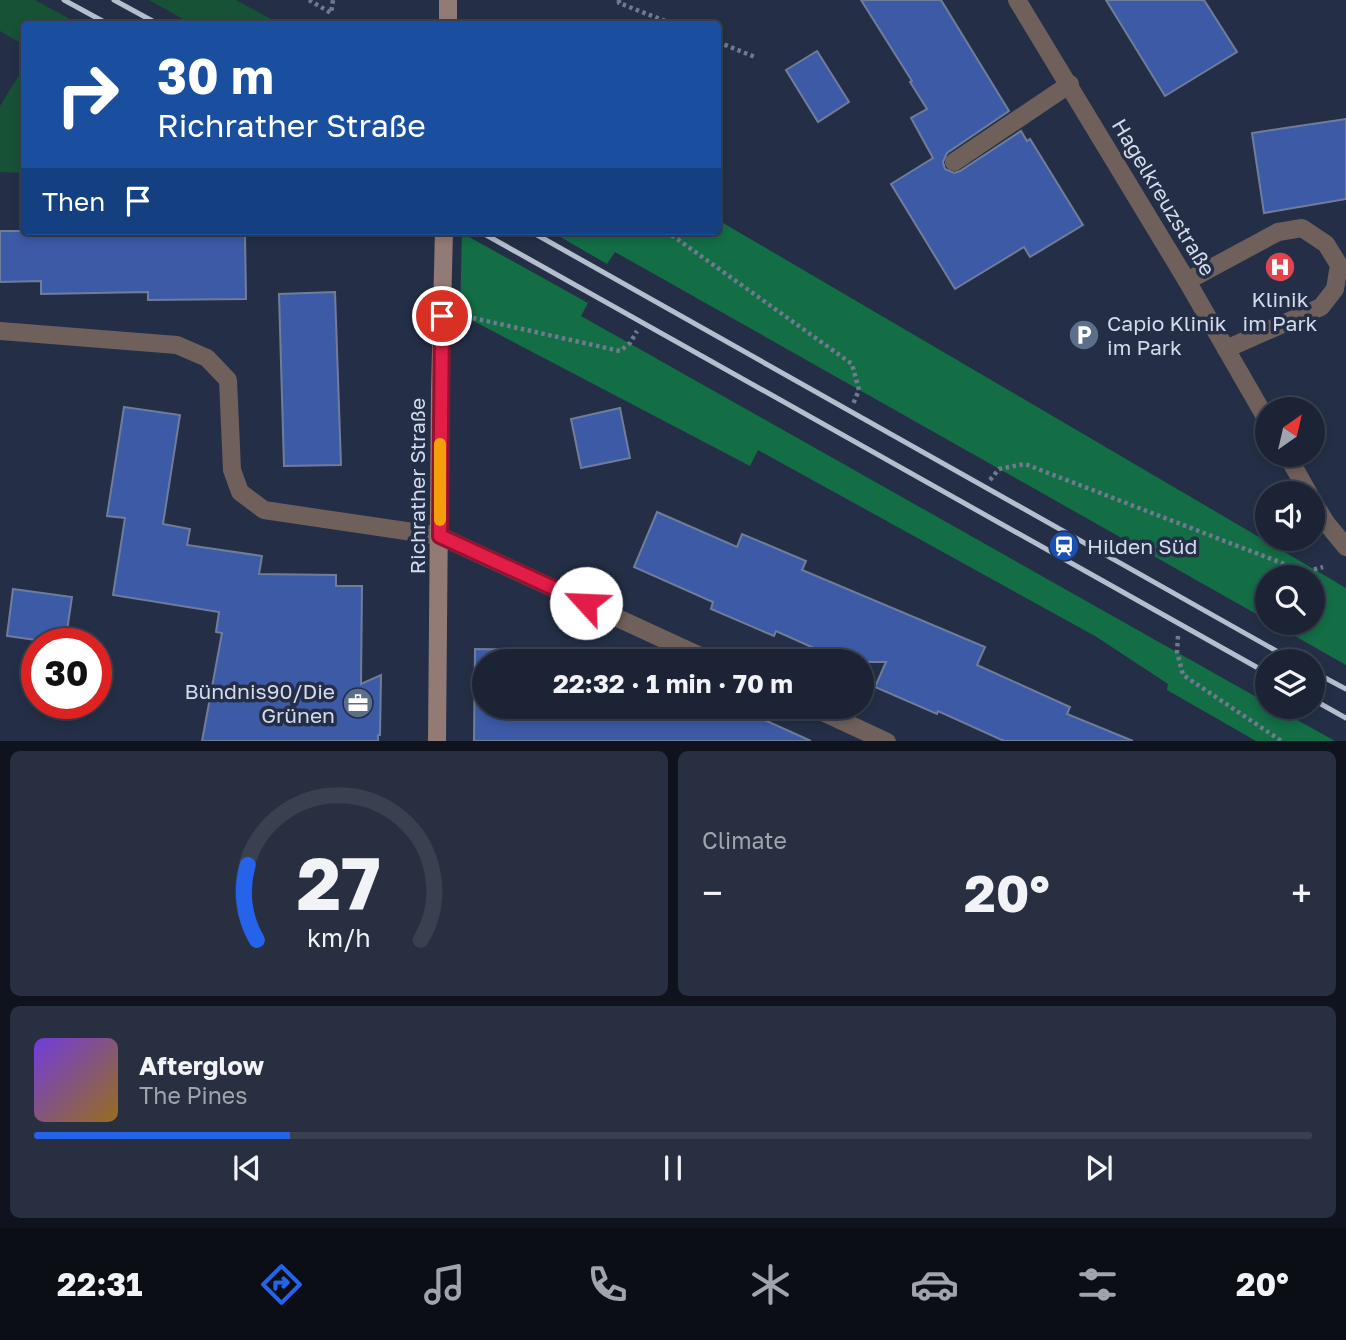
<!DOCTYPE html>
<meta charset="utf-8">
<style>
:root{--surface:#1b2335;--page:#282f41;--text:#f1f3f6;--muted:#a0a4ad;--line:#394050;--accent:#2563eb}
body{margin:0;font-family:"Golos Text",sans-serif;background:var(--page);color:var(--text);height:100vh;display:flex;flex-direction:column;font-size:26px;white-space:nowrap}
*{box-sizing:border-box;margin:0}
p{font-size:23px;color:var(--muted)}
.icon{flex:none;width:38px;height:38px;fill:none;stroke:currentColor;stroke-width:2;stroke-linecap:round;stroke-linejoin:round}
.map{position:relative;height:741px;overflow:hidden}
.sheet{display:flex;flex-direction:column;gap:10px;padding:10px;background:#0f131d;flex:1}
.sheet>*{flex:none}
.top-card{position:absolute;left:21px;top:21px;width:700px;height:214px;border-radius:7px;box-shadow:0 4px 10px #0003,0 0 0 2px var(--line);background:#1a4fa0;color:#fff;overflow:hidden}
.needle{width:46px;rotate:34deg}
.tools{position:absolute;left:1255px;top:397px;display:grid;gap:14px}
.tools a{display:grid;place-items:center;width:70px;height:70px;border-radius:50%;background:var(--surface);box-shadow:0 4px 10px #0003,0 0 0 2px var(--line);font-size:35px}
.speed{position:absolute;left:21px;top:628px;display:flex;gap:14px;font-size:35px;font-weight:700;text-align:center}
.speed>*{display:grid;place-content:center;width:91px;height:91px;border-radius:50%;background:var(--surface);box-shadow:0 4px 10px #0003,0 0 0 2px var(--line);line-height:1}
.speed .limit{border:10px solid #d22;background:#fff;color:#111}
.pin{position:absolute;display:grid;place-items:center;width:60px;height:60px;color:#fff;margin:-30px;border:4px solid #fff;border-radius:50%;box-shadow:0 2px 7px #0007}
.me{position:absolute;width:77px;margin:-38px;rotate:295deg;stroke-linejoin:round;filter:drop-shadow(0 0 5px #0008)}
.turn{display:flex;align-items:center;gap:24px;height:147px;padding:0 21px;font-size:32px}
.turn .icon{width:91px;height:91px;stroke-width:2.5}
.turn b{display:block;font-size:49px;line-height:60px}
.then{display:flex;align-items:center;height:66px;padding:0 21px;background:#0003;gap:14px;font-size:26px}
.big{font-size:52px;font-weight:700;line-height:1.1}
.sheet .tile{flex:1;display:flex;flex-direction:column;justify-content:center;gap:10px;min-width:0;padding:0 24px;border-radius:10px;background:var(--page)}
.sheet .dial{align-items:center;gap:0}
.dial svg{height:182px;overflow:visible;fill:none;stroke:var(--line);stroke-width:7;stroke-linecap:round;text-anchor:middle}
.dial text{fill:var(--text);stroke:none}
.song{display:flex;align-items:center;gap:21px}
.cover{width:84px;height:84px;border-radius:10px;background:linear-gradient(135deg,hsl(260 70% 55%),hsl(40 70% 35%))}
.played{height:7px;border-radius:4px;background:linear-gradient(90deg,var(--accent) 20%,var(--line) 20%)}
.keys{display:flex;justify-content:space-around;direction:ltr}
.heat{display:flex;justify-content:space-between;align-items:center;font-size:38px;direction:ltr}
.sheet .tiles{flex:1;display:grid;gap:10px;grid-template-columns:1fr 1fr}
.tile:last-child{grid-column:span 2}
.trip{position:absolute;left:472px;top:649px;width:402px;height:70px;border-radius:35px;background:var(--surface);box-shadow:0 4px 10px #0003,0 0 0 2px var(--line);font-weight:700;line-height:70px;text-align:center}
.menu{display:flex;height:112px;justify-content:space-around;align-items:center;background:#0b0e15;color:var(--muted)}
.menu .icon{width:49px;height:49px}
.menu .selected{color:var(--accent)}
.menu b{font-size:32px;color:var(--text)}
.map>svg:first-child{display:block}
.green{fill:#175236}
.forest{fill:#136d45}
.building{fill:#3d5aa7;stroke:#707d9a;stroke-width:2}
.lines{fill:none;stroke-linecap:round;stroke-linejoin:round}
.path{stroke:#707a8e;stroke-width:4.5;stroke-dasharray:3.5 3.5;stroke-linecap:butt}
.service{stroke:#6f605c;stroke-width:18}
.minor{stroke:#6f605c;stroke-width:18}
.secondary{stroke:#937b75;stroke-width:18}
.rail{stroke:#b5becf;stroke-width:5}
.route-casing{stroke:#92132f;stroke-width:18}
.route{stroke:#e11d48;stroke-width:12}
.slow{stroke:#f59e0b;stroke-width:12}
.labels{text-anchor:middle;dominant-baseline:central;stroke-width:7;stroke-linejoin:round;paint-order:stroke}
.street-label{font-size:21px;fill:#d4dcec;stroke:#242f47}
.poi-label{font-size:21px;fill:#d4dcec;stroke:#242f47;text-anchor:start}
</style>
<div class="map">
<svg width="1346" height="742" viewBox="0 0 1346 742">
<rect width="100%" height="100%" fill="#242f47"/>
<!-- green -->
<g class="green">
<polygon points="0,0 35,0 79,24 24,24 24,45 0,31"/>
<polygon points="149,0 236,0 280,24 192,24"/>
<polygon points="24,67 24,173 0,172 0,106"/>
</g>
<!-- forest -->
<g class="forest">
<polygon points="718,220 1346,588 1346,665 1272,623 1312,623 1312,578 1267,578 1267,620 615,252 607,264 550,231 718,231"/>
<polygon points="462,233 588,303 581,316 1267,703 1267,707 1274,707 1335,741 1256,741 1167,690 1168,684 1095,636 758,450 750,466 460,314"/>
</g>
<!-- building -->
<g class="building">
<polygon points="861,0 941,0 1009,111 947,153 943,162 945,169 954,173 960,171 1021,131 1027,141 1030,139 1083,225 1030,257 1024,247 955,289 891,184 933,158 911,118 927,109 910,82 912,81"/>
<polygon points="1106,0 1204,0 1237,52 1165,96"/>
<polygon points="817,51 849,102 818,122 786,70"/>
<polygon points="1346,119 1346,199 1264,213 1252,133"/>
<polygon points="0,231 147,231 147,236 245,235 246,299 148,300 148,292 41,294 41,281 0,282"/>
<polygon points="335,292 341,465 284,466 279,294"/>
<polygon points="124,407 180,415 163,524 190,529 187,545 262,556 259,574 336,575 336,586 362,586 361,684 381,675 380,735 378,735 378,741 202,741 222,633 216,632 219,612 113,595 125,518 107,516"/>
<polygon points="620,408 630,458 581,468 571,419"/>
<polygon points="657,512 737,547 742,534 806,561 802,570 985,647 977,665 1070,707 1067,714 1133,741 1004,741 938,711 937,714 875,687 886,662 845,662 776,631 774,636 711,609 713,602 634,567"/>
<polygon points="13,589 72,597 65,644 7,636"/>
<polygon points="475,649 598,651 623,662 485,662 485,707 736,707 811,741 474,741"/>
</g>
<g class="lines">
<!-- path -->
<g class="path">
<polyline points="309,0 331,13 333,0"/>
<polyline points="619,0 619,3 673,24"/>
<polyline points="718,42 755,57"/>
<polyline points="666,231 852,364 859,390 853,404"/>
<polyline points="473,318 620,351 630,343 637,331"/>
<polyline points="990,480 999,469 1025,464 1305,572 1323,567"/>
<polyline points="1178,636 1177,652 1183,675 1283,742"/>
</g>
<!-- service -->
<g class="service">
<polyline points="954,162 1070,84"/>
<polyline points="1187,281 1278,232 1302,228 1326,244 1339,265 1335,289 1321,307 1226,349"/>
</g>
<!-- minor -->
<g class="minor">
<polyline points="1017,0 1187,281 1267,420"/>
<polyline points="0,331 177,345 207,358 228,380 232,470 240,492 264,510 440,536 713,662"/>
<polyline points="1287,455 1309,494"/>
<polyline points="1312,500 1327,524 1346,547"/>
<polyline points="812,707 887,742"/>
</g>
<!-- secondary -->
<g class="secondary">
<polyline points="448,24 448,0"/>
<polyline points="437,742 440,391 444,231"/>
</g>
<!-- rail -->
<g class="rail">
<polyline points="64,0 108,24"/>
<polyline points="114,0 158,24"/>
<polyline points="479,231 1267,673"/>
<polyline points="530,231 1296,662"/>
<polyline points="1312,671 1346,689"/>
<polyline points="1312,699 1346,718"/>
</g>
</g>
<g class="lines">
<!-- route casing -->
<g class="route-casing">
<polyline id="route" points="442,316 440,536 586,603"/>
</g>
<!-- route -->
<use href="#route" class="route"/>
<!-- slow -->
<polyline class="slow" points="440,444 440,520"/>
</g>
<!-- icons -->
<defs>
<g id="hospital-disc" transform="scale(1.575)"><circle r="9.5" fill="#e0444e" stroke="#242f47"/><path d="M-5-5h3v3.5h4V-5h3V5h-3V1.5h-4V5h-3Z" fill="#fff"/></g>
<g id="parking-disc" transform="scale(1.575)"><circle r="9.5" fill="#5c6f8a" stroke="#242f47"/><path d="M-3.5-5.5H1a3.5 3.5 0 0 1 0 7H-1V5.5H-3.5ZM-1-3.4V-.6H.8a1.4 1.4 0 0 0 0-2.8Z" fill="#fff"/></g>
<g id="station-disc" transform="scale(1.575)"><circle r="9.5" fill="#1a4fb4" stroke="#242f47"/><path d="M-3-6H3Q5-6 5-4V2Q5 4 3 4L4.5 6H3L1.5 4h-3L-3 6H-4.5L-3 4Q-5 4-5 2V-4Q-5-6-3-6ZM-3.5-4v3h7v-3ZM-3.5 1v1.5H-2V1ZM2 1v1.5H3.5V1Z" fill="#fff"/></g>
<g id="office-disc" transform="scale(1.575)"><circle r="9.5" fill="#5c6f8a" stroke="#242f47"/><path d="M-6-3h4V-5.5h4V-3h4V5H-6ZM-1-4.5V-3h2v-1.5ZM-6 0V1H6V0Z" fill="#fff"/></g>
</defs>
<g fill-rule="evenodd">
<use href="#hospital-disc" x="1280" y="267"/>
<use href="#parking-disc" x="1084" y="335"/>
<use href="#station-disc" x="1064" y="546"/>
<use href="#office-disc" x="358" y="703"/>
</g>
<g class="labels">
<!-- street labels -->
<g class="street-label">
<text transform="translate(1164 197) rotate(59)">Hagelkreuzstraße</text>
<text transform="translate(417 486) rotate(-90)">Richrather Straße</text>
</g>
<!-- poi labels -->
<g class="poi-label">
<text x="1280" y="299" text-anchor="middle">Klinik<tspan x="1280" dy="24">im Park</tspan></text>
<text x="1107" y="323">Capio Klinik<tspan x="1107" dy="24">im Park</tspan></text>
<text x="1087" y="546">Hilden Süd</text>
<text x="335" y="691" text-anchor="end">Bündnis90/Die<tspan x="335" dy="24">Grünen</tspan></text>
</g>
</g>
</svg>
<div class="tools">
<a><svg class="needle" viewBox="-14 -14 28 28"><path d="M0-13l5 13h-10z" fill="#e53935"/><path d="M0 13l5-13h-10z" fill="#a0a4ad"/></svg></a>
<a><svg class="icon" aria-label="sound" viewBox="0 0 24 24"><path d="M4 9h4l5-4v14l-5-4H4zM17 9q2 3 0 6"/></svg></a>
<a><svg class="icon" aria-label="search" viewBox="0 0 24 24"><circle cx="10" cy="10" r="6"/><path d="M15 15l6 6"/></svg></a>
<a><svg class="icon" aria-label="layers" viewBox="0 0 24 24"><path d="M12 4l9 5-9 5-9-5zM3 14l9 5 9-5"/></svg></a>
</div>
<div class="speed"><div class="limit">30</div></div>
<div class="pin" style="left:442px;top:316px;background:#d93025"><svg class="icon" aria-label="arrive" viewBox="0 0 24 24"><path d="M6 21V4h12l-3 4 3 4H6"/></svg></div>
<svg class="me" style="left:586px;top:603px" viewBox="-20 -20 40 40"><circle r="19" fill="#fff"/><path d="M0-13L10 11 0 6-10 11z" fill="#e11d48"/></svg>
<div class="trip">22:32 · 1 min · 70 m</div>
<div class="top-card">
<div class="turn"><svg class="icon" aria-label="right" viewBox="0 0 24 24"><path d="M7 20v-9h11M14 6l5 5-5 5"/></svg><div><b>30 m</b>Richrather Straße</div></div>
<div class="then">Then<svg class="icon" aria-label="arrive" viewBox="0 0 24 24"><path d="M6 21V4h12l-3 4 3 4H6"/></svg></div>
</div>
</div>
<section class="sheet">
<div class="tiles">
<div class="tile dial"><svg viewBox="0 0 100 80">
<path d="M14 69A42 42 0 1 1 86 69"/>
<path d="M14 69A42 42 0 0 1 10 36" stroke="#2563eb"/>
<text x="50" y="56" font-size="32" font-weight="700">27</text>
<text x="50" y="72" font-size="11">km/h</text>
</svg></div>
<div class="tile"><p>Climate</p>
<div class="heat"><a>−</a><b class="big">20°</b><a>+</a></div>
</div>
<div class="tile">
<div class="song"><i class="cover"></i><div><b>Afterglow</b><p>The Pines</p></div></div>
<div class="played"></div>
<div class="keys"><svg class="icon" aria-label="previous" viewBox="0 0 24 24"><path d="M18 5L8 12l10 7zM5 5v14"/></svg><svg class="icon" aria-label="pause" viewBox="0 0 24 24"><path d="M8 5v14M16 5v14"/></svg><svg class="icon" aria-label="next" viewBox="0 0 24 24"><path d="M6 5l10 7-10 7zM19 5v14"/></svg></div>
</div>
</div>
</section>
<nav class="menu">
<b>22:31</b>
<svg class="icon selected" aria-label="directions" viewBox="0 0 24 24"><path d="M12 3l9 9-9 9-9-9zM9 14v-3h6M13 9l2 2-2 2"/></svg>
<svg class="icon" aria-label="music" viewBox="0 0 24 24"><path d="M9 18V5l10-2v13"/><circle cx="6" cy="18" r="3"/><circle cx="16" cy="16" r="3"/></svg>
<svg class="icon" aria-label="phone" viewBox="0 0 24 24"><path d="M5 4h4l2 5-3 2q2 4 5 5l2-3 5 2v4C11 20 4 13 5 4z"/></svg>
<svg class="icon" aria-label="climate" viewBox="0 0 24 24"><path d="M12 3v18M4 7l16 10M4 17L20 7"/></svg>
<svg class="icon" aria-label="car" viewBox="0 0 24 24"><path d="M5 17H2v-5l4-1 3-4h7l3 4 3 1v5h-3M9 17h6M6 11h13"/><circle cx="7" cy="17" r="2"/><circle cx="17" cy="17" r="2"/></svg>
<svg class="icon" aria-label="filters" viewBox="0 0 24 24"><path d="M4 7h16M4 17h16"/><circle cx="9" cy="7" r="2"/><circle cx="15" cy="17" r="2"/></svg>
<b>20°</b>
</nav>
